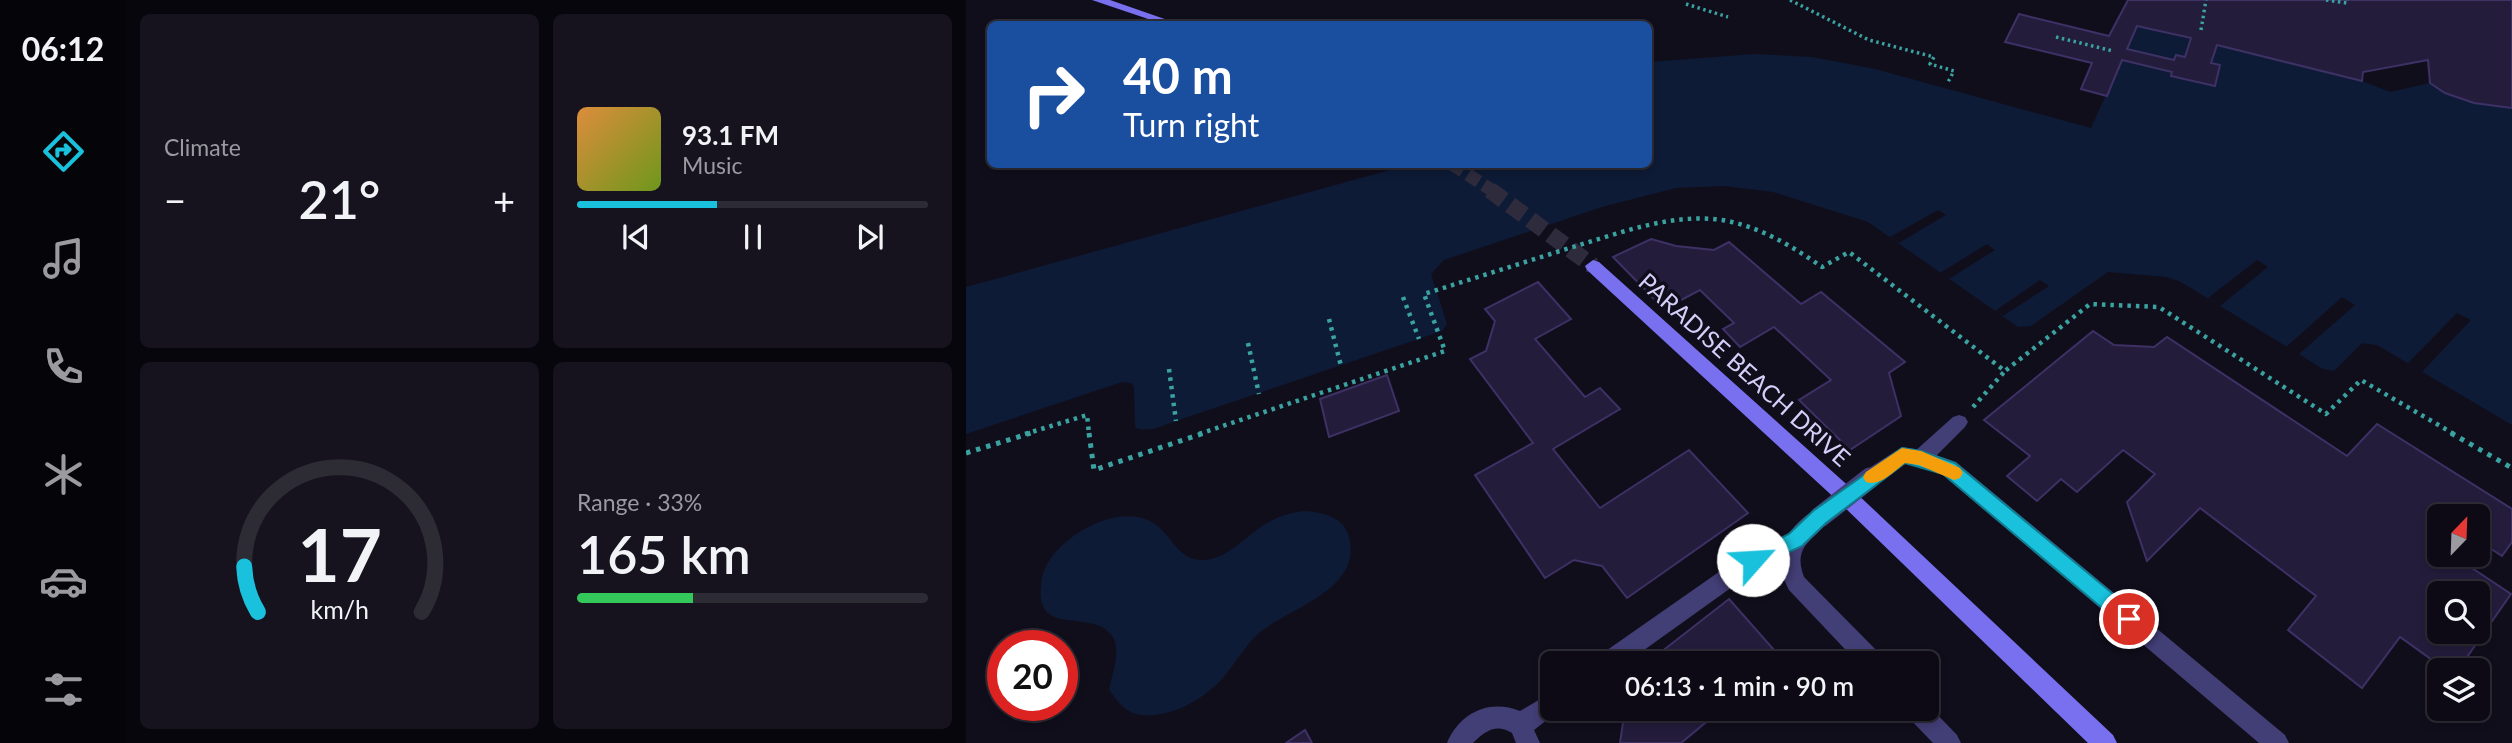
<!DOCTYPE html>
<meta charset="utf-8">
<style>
:root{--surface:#0d0a15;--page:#16131e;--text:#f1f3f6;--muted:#9a9aa0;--line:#2d2b34;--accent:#19c1dc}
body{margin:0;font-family:Lato,sans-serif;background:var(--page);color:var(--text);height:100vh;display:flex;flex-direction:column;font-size:26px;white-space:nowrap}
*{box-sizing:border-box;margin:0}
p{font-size:23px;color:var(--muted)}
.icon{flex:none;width:38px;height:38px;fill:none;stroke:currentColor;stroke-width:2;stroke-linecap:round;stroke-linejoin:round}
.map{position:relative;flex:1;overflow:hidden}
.sheet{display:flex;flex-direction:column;gap:14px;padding:14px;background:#07060c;width:840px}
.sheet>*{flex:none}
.guide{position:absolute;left:21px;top:21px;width:665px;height:147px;border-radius:10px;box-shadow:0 4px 10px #0003,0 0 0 2px var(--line);background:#1a4fa0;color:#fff;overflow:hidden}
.needle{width:46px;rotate:23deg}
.buttons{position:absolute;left:1461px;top:504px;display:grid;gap:14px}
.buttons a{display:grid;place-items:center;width:63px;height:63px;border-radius:10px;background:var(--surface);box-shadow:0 4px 10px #0003,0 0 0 2px var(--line);font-size:35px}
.speed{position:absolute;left:21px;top:630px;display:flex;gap:14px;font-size:35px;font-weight:700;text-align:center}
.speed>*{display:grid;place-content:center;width:91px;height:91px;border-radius:50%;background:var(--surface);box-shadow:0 4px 10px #0003,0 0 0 2px var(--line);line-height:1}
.speed .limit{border:10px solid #d22;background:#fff;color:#111}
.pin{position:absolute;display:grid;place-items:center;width:60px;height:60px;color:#fff;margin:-30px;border:4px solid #fff;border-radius:50%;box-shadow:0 2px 7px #0007}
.me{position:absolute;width:77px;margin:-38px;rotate:64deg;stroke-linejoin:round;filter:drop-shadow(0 0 5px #0008)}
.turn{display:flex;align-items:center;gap:24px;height:147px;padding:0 21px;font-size:32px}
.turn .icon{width:91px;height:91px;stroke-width:2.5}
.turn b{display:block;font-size:49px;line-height:60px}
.big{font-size:52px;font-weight:600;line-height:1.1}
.sheet .widget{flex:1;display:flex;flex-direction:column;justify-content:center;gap:10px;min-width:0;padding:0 24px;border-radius:10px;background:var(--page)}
.sheet .dial{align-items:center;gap:0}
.dial svg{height:182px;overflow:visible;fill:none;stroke:var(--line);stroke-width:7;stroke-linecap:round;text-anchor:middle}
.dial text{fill:var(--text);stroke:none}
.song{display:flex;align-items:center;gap:21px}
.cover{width:84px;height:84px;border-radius:10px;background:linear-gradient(135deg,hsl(30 70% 55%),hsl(80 70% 35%))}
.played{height:7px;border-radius:4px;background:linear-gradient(90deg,var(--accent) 40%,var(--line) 40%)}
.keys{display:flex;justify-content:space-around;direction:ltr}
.heat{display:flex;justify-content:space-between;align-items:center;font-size:38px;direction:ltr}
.charge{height:10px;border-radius:5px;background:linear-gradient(90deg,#34c759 33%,var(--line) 0)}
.sheet .tiles{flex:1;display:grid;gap:14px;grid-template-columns:repeat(2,1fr)}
.trip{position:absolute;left:574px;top:651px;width:399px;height:70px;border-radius:10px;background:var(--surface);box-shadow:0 4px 10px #0003,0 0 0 2px var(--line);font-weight:600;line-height:70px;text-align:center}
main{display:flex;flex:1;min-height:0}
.dock{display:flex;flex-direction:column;width:126px;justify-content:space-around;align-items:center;background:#050408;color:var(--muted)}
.dock .icon{width:49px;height:49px}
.dock .selected{color:var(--accent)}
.dock b{font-size:32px;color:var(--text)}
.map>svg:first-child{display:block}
.water{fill:#0e1b36}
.pier{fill:#110e1c}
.building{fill:#231c3b;stroke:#3d3165;stroke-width:2;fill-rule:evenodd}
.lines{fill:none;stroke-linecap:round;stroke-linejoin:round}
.secondary-tunnel-far1{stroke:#2e2b3d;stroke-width:13;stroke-dasharray:13 6;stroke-linecap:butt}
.secondary-tunnel{stroke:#2e2b3d;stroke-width:17;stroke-dasharray:17 8;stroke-linecap:butt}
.path-far2{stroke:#3aa2a0;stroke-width:3.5;stroke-dasharray:2.5 3.5;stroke-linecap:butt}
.path-far1{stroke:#3aa2a0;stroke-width:4.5;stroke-dasharray:3.5 5;stroke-linecap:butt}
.path{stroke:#3aa2a0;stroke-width:5;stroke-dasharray:4.5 6;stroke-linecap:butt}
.lane{fill:#423e76;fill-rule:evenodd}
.street{fill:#423e76;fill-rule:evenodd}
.secondary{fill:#7870ef;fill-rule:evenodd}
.street-bridge{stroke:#423e76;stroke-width:21}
.route{fill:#19c1dc;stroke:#107d8f;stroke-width:2}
.slow{fill:#f59e0b}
.labels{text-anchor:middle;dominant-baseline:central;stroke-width:7;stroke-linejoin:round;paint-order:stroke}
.street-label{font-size:24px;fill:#d5cffa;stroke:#110e1c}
</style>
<main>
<nav class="dock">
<b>06:12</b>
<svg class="icon selected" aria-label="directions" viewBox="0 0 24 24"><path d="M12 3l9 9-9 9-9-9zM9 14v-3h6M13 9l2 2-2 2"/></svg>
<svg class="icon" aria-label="music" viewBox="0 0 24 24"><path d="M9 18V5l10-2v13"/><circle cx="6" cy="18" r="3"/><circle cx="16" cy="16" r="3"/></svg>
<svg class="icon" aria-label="phone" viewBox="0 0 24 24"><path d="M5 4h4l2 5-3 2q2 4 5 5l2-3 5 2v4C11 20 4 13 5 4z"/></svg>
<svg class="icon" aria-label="climate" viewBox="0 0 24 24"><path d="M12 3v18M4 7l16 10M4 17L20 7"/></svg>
<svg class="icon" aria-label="car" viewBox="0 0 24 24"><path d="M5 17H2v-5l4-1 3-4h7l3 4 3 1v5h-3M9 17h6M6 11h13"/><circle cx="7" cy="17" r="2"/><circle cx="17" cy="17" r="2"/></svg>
<svg class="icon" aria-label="filters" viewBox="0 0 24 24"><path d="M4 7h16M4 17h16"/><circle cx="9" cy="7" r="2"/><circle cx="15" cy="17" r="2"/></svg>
</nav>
<section class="sheet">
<div class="tiles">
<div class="widget"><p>Climate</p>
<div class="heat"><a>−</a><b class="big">21°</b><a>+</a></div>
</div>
<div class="widget">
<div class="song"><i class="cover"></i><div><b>93.1 FM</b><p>Music</p></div></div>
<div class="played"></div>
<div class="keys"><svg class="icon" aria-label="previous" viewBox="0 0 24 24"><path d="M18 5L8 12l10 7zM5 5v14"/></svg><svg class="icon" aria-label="pause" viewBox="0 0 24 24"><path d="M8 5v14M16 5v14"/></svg><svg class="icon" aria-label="next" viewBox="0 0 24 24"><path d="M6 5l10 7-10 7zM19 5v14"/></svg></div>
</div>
<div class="widget dial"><svg viewBox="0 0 100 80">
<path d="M14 69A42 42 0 1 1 86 69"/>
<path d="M14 69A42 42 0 0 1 8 49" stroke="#19c1dc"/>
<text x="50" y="56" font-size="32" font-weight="700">17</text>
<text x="50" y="72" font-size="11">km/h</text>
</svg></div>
<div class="widget"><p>Range · 33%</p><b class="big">165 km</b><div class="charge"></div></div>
</div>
</section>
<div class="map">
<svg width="1546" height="743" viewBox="0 0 1546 743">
<rect width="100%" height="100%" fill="#110e1c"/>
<!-- water -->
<g class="water">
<path d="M1171 26 1396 81 1424 92 1464 83 1479 93 1546 108V425L1411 345 1396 343 1368 371 1357 369 1215 282 1201 277 1142 272 1065 326 1052 327 902 222 807 192 758 186 710 188 636 207 478 260 465 274 481 324 476 331 210 421C197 425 181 434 169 427L168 387 165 383 156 382 0 434V287L442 165 682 164 683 62 789 54 846 57 909 69 1125 128Z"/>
<path d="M338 511C355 512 376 516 382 534 400 589 323 608 293 633 278 647 269 664 256 679 237 700 200 721 170 714 157 710 150 700 143 689 146 675 155 651 147 637 128 607 69 639 75 586 76 566 89 550 105 538 127 521 164 507 189 524 207 537 213 562 239 560 262 558 279 537 298 525 310 517 323 513 338 511Z"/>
</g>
<!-- pier -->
<g class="pier">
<polygon points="972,210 980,215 933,243 924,237"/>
<polygon points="1021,244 1029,250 983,279 974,273"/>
<polygon points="1291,260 1302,267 1254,306 1242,298"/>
<polygon points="1074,280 1083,286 1037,316 1029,311"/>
<polygon points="1376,297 1389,305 1332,355 1320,347"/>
<polygon points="1491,313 1505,320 1456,372 1442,363"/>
</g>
<!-- building -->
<g class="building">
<path d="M1162 0H1546V108L1508 103 1479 93 1464 83 1462 60 1397 72 1396 81 1251 45 1245 63 1254 65 1249 86 1205 76 1206 72 1156 60 1141 96 1115 89 1126 63 1039 42 1053 14 1143 36ZM1171 26 1225 38 1219 57 1210 55 1208 60 1161 49Z"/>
<polygon points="685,239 710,246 748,250 763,242 835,304 855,292 939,362 923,373 935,416 884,450 833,400 865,380 808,327 774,347 757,329 768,323 734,290 698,309 647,257"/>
<polygon points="572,282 605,319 569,339 619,397 634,388 654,409 587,449 634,508 723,450 782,513 661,598 636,566 608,560 579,578 509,475 567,443 504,359 520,351 529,321 519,309"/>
<path d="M1127 331 1148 345 1188 347 1201 337 1381 456 1411 424 1546 509V542L1536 556 1519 545 1512 554V516H1474V555H1511L1503 566 1545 594 1492 670H1480L1434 637 1396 688 1322 630 1350 596 1234 508 1181 561 1161 502 1189 474 1157 450 1111 492 1095 479 1071 501 1041 476 1064 456 1018 420ZM1474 593H1512V632H1474Z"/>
<polygon points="421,375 433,411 363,437 354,399"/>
<polygon points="763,599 816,659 811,663 681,663"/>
<polygon points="659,709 756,709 715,743 654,743"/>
<polygon points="339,730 346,743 320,743"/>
</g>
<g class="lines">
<!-- secondary-tunnel-far1 -->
<polyline class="secondary-tunnel-far1" points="486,164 527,191"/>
<!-- secondary-tunnel -->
<polyline class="secondary-tunnel" points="524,190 627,266"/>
<!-- path-far2 -->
<g class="path-far2">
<polyline points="824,0 903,40 968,57 964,64 988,71 982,82"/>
<polyline points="1360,0 1381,3 1381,0"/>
<polyline points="720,4 762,17"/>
<polyline points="1235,30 1240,0"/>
<polyline points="1090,37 1147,51"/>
</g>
<!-- path-far1 -->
<g class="path-far1">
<polyline points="437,297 453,339"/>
<polyline points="363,319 375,366"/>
<polyline points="282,343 293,394"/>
<polyline points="203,369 210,421"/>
<polyline points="1007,407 1039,371"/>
<polyline points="59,434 121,415 123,434"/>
<path d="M233 434 479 351 458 294C509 278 559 262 610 246 657 232 706 213 756 220 793 226 826 246 856 267L883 252 1039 371 1124 304 1193 307 1360 414 1395 380 1488 434"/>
</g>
<!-- path -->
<g class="path">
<polyline points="123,433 128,470 238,433"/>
<polyline points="1485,433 1546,468"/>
<polyline points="0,453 65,433"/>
</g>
<!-- lane -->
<g class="lane">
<polygon points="993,415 999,417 1002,422 999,427 962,464 955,466 948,464 946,458 948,452 987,417"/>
<polygon points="830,531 837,534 840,540 837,546 794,567 660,663 631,663 634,655 780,553"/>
<path d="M586 692V709H595L568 730 574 743H550L546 733C530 723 519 731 507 743H481C494 712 524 699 554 711Z"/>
</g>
<!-- street -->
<g class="street">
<path d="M936 447 955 450 990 462 1319 735 1323 743H1293L976 474 939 463C927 472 912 489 897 484L894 478 897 472Z"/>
<path d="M854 508 861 511 864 517C852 541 825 542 838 577L915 655 918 663H892L823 590C819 582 815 573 814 564 812 541 834 515 854 508Z"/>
<polygon points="961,704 991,735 995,743 967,743 942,717 939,709 961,709"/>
</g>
<!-- secondary -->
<g class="secondary">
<polygon points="126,0 144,0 213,24 197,24"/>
<polygon points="627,260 633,262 888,491 1147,735 1151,743 1122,743 874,503 621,270 619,266"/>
</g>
<!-- street-bridge -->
<polyline class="street-bridge" points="854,517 904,478"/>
</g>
<!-- route -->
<polygon class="route" points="936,448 955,451 989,463 1169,612 1172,619 1169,625 1163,628 1156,625 977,474 939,463 860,523 836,546 787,569 781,566 778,560 781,554 823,534 847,511"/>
<!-- slow -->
<path class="slow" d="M936 448 955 451 994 468 997 473 994 478 988 480 953 465 939 463C928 471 914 487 900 482L897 477 900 472Z"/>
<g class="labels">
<!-- street labels -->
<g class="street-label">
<text transform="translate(779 369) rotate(42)">PARADISE BEACH DRIVE</text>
</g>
</g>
</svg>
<div class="buttons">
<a><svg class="needle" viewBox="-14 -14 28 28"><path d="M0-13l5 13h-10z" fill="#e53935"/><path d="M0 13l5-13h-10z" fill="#9a9aa0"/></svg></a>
<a><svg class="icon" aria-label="search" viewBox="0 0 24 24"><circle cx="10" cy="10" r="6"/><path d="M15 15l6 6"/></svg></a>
<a><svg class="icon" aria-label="layers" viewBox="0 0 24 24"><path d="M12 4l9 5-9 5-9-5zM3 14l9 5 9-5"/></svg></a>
</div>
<div class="speed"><div class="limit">20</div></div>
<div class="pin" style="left:1163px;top:619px;background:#d93025"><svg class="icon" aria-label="arrive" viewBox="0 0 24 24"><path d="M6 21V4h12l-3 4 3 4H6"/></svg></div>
<svg class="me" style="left:787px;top:560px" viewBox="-20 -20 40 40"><circle r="19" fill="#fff"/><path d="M0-13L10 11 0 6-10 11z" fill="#19c1dc"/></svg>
<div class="trip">06:13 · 1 min · 90 m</div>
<div class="guide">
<div class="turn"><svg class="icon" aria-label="right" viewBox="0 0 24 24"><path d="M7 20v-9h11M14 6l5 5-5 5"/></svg><div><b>40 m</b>Turn right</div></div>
</div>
</div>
</main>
